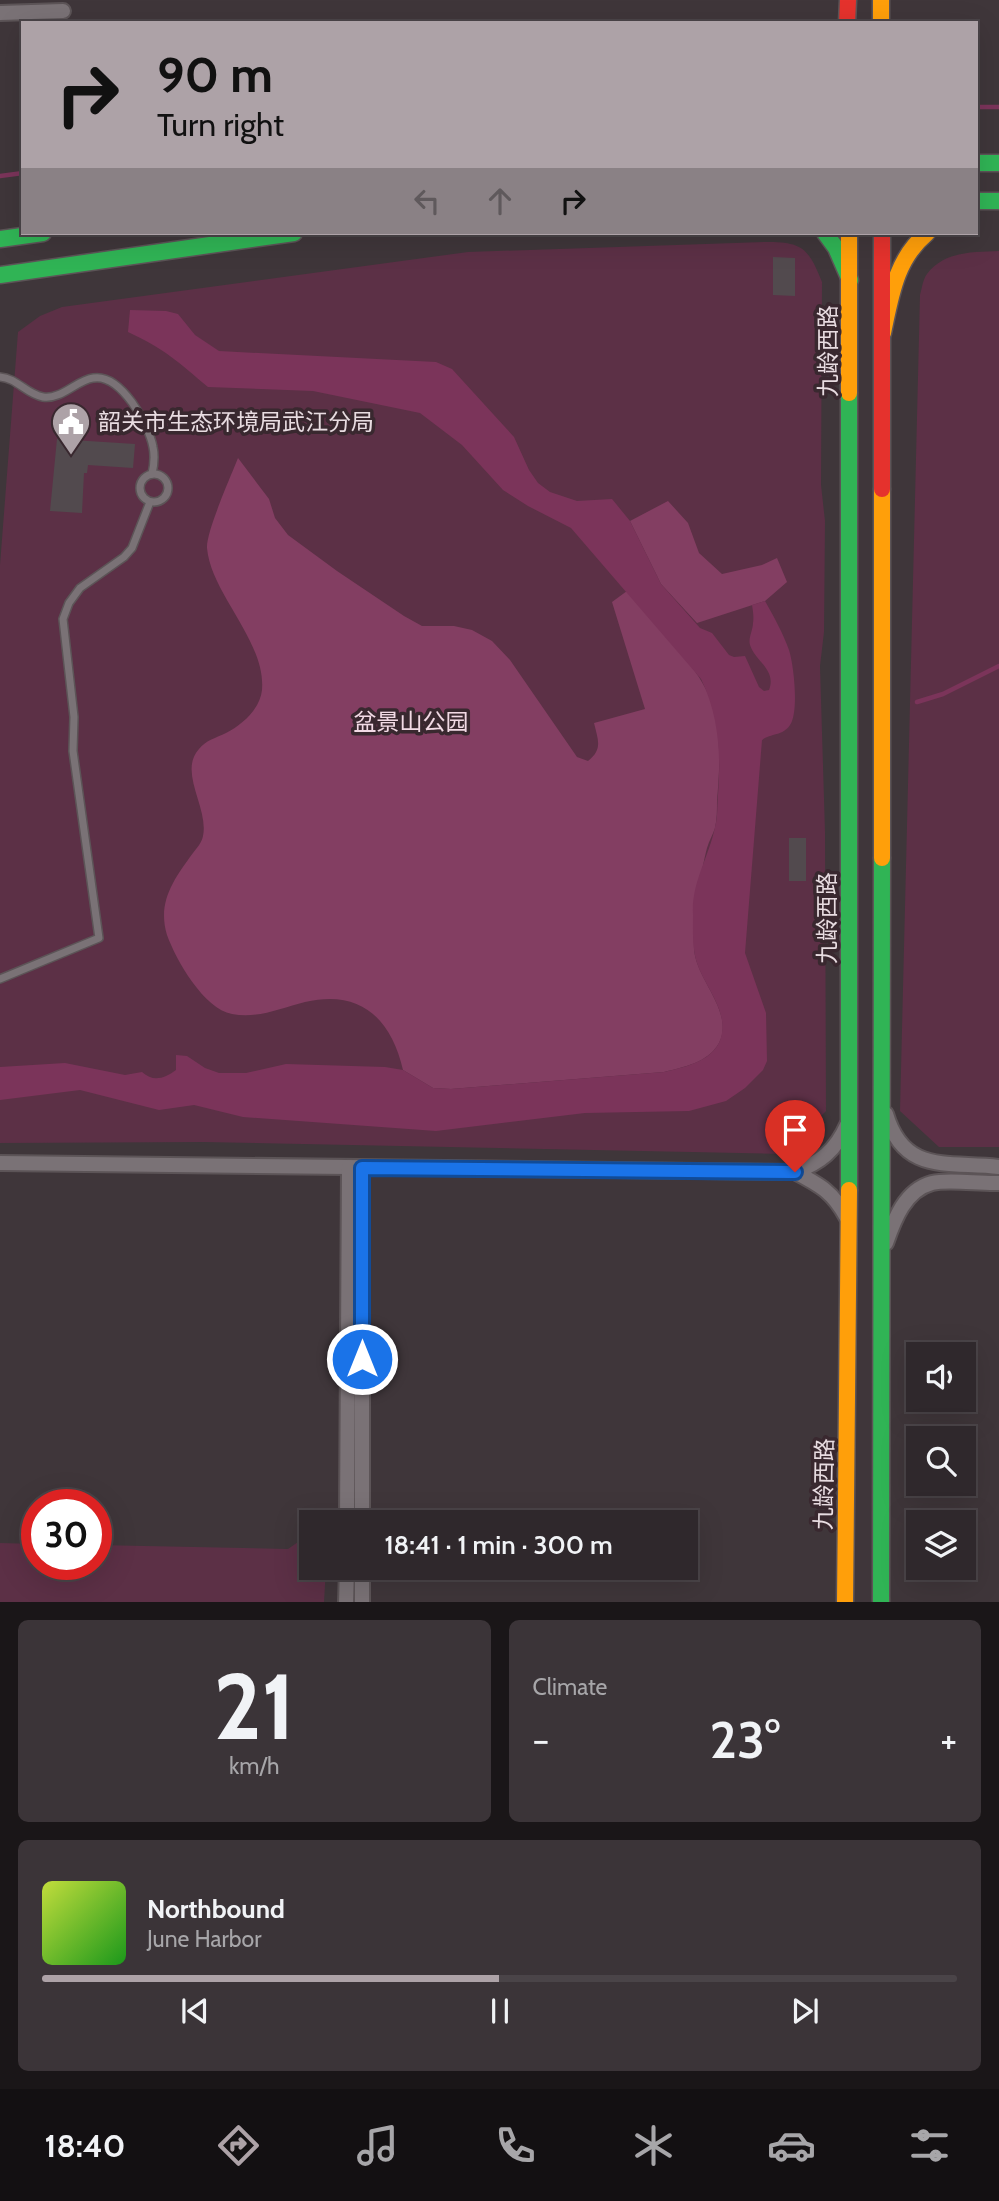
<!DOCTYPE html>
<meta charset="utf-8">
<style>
:root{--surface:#2f282c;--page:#3b3438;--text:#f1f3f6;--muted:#a7a6a9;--line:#4a4448;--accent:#ada2a7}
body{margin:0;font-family:Cabin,"Noto Sans SC",sans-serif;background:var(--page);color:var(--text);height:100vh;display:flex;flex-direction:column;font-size:26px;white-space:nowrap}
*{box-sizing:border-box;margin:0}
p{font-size:23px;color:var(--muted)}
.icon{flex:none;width:38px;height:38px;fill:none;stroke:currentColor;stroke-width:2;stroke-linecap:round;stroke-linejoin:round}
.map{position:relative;height:1602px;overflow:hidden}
.sheet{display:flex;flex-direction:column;gap:18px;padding:18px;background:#1a1618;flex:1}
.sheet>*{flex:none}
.hud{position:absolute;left:21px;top:21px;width:957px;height:214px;border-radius:0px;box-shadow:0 7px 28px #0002,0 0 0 2px var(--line);background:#ada2a7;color:#111;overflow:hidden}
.tools{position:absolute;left:906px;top:1342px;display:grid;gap:14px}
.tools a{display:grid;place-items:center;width:70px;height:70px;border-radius:0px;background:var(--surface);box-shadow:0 7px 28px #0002,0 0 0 2px var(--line);font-size:35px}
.speed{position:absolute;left:21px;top:1489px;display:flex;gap:14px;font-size:35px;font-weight:700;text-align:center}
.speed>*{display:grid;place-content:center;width:91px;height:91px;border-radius:50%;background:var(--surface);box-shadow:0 7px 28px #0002,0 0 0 2px var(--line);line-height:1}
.speed .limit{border:10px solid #d22;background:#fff;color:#111}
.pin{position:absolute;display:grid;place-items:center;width:60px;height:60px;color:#fff;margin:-72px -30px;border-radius:50% 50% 50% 0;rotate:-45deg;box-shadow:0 0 7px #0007}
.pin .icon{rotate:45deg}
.me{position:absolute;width:77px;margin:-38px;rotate:0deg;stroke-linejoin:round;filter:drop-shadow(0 0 5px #0008)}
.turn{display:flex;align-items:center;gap:24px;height:147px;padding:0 21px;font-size:32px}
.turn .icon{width:91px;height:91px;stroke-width:2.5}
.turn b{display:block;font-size:49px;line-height:60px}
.lanes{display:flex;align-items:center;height:66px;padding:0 21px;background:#0003;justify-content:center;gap:35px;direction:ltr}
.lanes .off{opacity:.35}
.big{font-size:52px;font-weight:600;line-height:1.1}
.sheet .tile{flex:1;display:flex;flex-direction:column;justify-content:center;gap:10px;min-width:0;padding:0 24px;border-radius:10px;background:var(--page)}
.sheet .dial{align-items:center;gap:0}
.dial b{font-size:91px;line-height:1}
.song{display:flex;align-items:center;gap:21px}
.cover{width:84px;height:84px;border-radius:10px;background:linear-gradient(135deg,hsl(70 70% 55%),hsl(120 70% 35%))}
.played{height:7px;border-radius:4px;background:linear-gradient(90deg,var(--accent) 50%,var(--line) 50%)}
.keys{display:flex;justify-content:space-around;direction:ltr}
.heat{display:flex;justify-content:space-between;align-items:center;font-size:38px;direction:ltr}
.sheet .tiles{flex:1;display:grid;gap:18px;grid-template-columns:1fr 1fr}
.tile:last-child{grid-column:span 2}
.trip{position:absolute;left:299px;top:1510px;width:399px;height:70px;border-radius:0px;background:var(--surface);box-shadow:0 7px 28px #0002,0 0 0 2px var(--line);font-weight:600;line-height:70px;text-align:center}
.tabs{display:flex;height:112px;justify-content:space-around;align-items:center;background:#131012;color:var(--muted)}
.tabs .icon{width:49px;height:49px}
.tabs .selected{color:var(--accent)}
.tabs b{font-size:32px;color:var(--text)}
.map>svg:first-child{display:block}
.green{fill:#5c3046}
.forest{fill:#833e62}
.water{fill:#7b345a}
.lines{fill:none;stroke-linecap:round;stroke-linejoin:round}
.stream{stroke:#7b345a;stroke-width:4.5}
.building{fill:#524a4e}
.lane-casing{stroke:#5c5457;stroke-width:10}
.street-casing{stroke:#5c5457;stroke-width:18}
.fast-casing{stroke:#5c5457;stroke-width:19}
.slow-casing{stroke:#5c5457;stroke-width:19}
.jam-casing{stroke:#5c5457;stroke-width:19}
.lane{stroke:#7a7276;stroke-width:7}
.street{stroke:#7a7276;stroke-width:14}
.fast{stroke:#30b455;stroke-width:16}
.slow{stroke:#ff9f0a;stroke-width:16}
.jam{stroke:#e5322d;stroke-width:16}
.route-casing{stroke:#114b97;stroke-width:18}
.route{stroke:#1a73e8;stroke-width:12}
.labels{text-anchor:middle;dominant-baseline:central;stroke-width:7;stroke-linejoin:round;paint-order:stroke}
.street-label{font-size:23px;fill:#e8dce1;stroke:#39282f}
.poi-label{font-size:23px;fill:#e8dce1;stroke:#39282f;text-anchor:start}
.park-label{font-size:23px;fill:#f2dae5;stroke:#39282f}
</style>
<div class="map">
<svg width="999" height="1603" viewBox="0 0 999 1603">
<rect width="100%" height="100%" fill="#3f363a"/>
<!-- green -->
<g class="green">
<path d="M765 242C802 242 808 247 822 282L821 485 825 521 824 632 820 666 825 832 826 1111 783 1154 203 1142 0 1143V565L18 332 40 316 62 307 468 252Z"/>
<path d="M999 251V1147H939L900 1111 920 295C922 288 923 279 927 274 944 251 974 252 999 251Z"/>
<polygon points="311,1533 312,1568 326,1568 324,1602 0,1602 0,1543 37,1544 37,1564 96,1564 96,1545 288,1549"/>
</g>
<!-- forest -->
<g class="forest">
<path d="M238 458 269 499 275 518 288 535 337 571 404 616 422 626H454L472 630 492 641 510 660 577 757 588 761C603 749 598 740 594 723L645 709 612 602 627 591C650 618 697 665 709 696 722 729 720 766 717 801 717 810 717 819 715 828 713 834 709 841 707 848 701 870 693 924 694 948 695 979 735 1012 719 1043 708 1063 683 1067 664 1072L451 1089 433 1088 403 1070C391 1018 360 989 305 1002 281 1008 258 1019 232 1014 204 1009 176 960 167 935 157 902 174 879 193 853 197 848 202 842 203 836 209 808 178 772 199 749 206 740 216 738 226 733 242 725 260 709 262 690 266 641 211 594 207 548 206 532 231 476 238 458Z"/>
<polygon points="668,501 688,523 699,553 722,574 762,565 777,558 787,582 765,601 697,623 661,584 630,521"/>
</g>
<!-- water -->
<path class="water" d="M130 310 166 311 178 314 195 335 219 351 436 362 452 369 504 426 514 437 529 470 538 483 550 492 577 501 612 499 630 521 661 584 700 628 712 633 729 655 734 657 745 656 759 687 764 691 769 690C777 670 755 661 750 645 748 638 753 630 753 623 754 617 753 611 752 605L765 601C774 617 783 633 789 650 794 666 799 712 790 725 783 736 771 733 762 740L745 953 766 1013 767 1061 763 1070 745 1088 726 1101 689 1111 585 1113 436 1131 243 1117 194 1105 159 1110 80 1090 0 1100V1067L65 1063 125 1075 142 1072C153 1082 164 1079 176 1070V1055L187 1056 205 1068 219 1073H246L286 1064 385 1067 403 1070 433 1088 451 1089 664 1072C686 1067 718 1060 722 1033 726 1008 704 985 697 963 692 948 693 930 693 915 691 883 709 857 715 827 718 817 717 805 718 795 721 754 719 716 701 679L571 528 528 506 503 490 462 445 420 413 313 391 208 387C178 362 165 349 128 332Z"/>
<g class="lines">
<!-- stream -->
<g class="stream">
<polyline points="976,107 999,107"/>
<polyline points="0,176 23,173"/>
<polyline points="917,702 943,694 999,666"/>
</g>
</g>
<!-- building -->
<g class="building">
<polygon points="773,257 795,258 795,296 773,295"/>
<polygon points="57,439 135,444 133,468 88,465 87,473 84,473 82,513 50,511"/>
<rect x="789" y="838" width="17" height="43"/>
</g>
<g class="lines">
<!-- lane casing -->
<g class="lane-casing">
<g id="lane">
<path d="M0 377C17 378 26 394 43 397 61 400 77 380 93 378 121 373 149 425 153 447 155 456 154 465 152 474"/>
<circle cx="154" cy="488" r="14"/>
<polyline points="0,979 99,938 73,751 74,717 63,619 69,603 80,588 124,557 132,548 150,502"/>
</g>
</g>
<!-- street casing -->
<g class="street-casing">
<g id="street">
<polyline points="0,13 63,11"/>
<path d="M886 1114C904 1175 948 1161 999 1167"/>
<path d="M847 1125C836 1150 820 1163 795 1172 820 1185 833 1192 847 1218"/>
<polyline points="0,1163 795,1172"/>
<path d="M886 1243C894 1220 905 1190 932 1183 949 1179 980 1184 999 1183"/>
<polyline points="347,1522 349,1167"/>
<polyline points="362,1522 362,1168"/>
<polyline points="346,1603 347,1568"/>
<polyline points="362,1603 362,1568"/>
</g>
</g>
<!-- fast casing -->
<g class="fast-casing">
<g id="fast">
<polyline points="976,163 999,163"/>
<polyline points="976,201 999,201"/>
<polyline points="825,233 836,248 850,280"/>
<polyline points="0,239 43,233"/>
<polyline points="0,275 294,233"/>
<polyline points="849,393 849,1190"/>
<polyline points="881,1603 882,858"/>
</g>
</g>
<!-- slow casing -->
<g class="slow-casing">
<g id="slow">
<polyline points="881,0 881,23"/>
<polyline points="849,233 849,393"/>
<path d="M883 333C891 295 896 259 927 233"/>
<polyline points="882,858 882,489"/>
<polyline points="845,1603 849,1190"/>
</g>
</g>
<!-- jam casing -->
<g class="jam-casing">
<g id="jam">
<polyline points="847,23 848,0"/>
<polyline points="882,489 882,233"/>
</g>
</g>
<!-- lane -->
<use href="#lane" class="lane"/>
<!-- street -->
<use href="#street" class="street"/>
<!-- fast -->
<use href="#fast" class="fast"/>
<!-- slow -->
<use href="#slow" class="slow"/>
<!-- jam -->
<use href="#jam" class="jam"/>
</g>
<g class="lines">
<!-- route casing -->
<g class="route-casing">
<polyline id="route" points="362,1359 362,1168 795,1172"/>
</g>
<!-- route -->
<use href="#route" class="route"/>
</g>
<!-- icons -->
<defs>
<g id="civic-pin" transform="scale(2.0125)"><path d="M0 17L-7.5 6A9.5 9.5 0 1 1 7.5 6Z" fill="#ada2a7" stroke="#39282f"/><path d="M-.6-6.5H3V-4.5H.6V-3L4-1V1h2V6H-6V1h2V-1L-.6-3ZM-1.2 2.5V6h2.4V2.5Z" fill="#fff"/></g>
</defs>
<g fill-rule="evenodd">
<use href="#civic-pin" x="71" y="422"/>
</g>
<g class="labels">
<!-- street labels -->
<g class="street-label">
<text transform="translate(828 351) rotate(-90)">九龄西路</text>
<text transform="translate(827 918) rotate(-90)">九龄西路</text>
<text transform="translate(824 1484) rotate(-89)">九龄西路</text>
</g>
<!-- poi labels -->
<g class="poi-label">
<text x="98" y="422">韶关市生态环境局武江分局</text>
</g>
<!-- park labels -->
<g class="park-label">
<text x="411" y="722">盆景山公园</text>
</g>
</g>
</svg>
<div class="tools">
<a><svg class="icon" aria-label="sound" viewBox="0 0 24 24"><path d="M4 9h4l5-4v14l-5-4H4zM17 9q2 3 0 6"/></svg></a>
<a><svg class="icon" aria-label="search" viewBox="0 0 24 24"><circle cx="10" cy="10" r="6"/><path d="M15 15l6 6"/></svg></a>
<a><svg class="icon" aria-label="layers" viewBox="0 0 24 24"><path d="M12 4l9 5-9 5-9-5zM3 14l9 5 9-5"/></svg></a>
</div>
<div class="speed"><div class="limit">30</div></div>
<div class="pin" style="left:795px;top:1172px;background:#d93025"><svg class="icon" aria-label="arrive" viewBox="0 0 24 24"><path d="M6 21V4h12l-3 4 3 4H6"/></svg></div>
<svg class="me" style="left:362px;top:1359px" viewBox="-20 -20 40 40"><circle r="17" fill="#1a73e8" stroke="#fff" stroke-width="3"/><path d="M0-11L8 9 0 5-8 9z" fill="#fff"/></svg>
<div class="trip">18:41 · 1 min · 300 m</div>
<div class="hud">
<div class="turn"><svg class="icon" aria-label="right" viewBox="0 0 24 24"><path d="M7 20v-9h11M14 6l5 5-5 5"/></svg><div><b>90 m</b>Turn right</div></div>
<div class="lanes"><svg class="icon off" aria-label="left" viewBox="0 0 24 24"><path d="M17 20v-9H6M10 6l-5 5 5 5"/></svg><svg class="icon off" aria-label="ahead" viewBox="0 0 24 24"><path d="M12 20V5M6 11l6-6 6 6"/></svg><svg class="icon" aria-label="right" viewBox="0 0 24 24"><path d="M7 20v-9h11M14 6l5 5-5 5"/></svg></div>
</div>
</div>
<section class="sheet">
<div class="tiles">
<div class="tile dial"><b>21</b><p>km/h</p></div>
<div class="tile"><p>Climate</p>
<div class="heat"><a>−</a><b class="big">23°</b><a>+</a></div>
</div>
<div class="tile">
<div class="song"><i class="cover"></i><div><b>Northbound</b><p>June Harbor</p></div></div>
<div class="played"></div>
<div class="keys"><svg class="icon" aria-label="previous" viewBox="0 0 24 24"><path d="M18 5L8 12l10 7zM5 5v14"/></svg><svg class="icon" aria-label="pause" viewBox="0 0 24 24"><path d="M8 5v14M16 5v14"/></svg><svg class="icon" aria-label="next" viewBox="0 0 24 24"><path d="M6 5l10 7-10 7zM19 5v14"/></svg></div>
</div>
</div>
</section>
<nav class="tabs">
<b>18:40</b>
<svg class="icon selected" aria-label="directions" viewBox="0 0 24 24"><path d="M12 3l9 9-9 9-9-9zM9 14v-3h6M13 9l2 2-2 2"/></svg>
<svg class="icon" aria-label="music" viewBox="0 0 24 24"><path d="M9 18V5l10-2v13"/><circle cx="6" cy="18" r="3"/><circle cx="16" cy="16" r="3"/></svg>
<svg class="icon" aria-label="phone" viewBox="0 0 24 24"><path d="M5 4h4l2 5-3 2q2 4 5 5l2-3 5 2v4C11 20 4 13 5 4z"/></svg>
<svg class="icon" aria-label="climate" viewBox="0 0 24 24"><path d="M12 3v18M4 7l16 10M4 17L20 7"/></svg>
<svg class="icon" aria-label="car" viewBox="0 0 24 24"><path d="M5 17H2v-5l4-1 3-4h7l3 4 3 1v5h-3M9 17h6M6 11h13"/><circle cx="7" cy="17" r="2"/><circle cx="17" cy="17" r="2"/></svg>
<svg class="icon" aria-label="filters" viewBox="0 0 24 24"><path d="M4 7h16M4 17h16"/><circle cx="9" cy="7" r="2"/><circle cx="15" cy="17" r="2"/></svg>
</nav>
